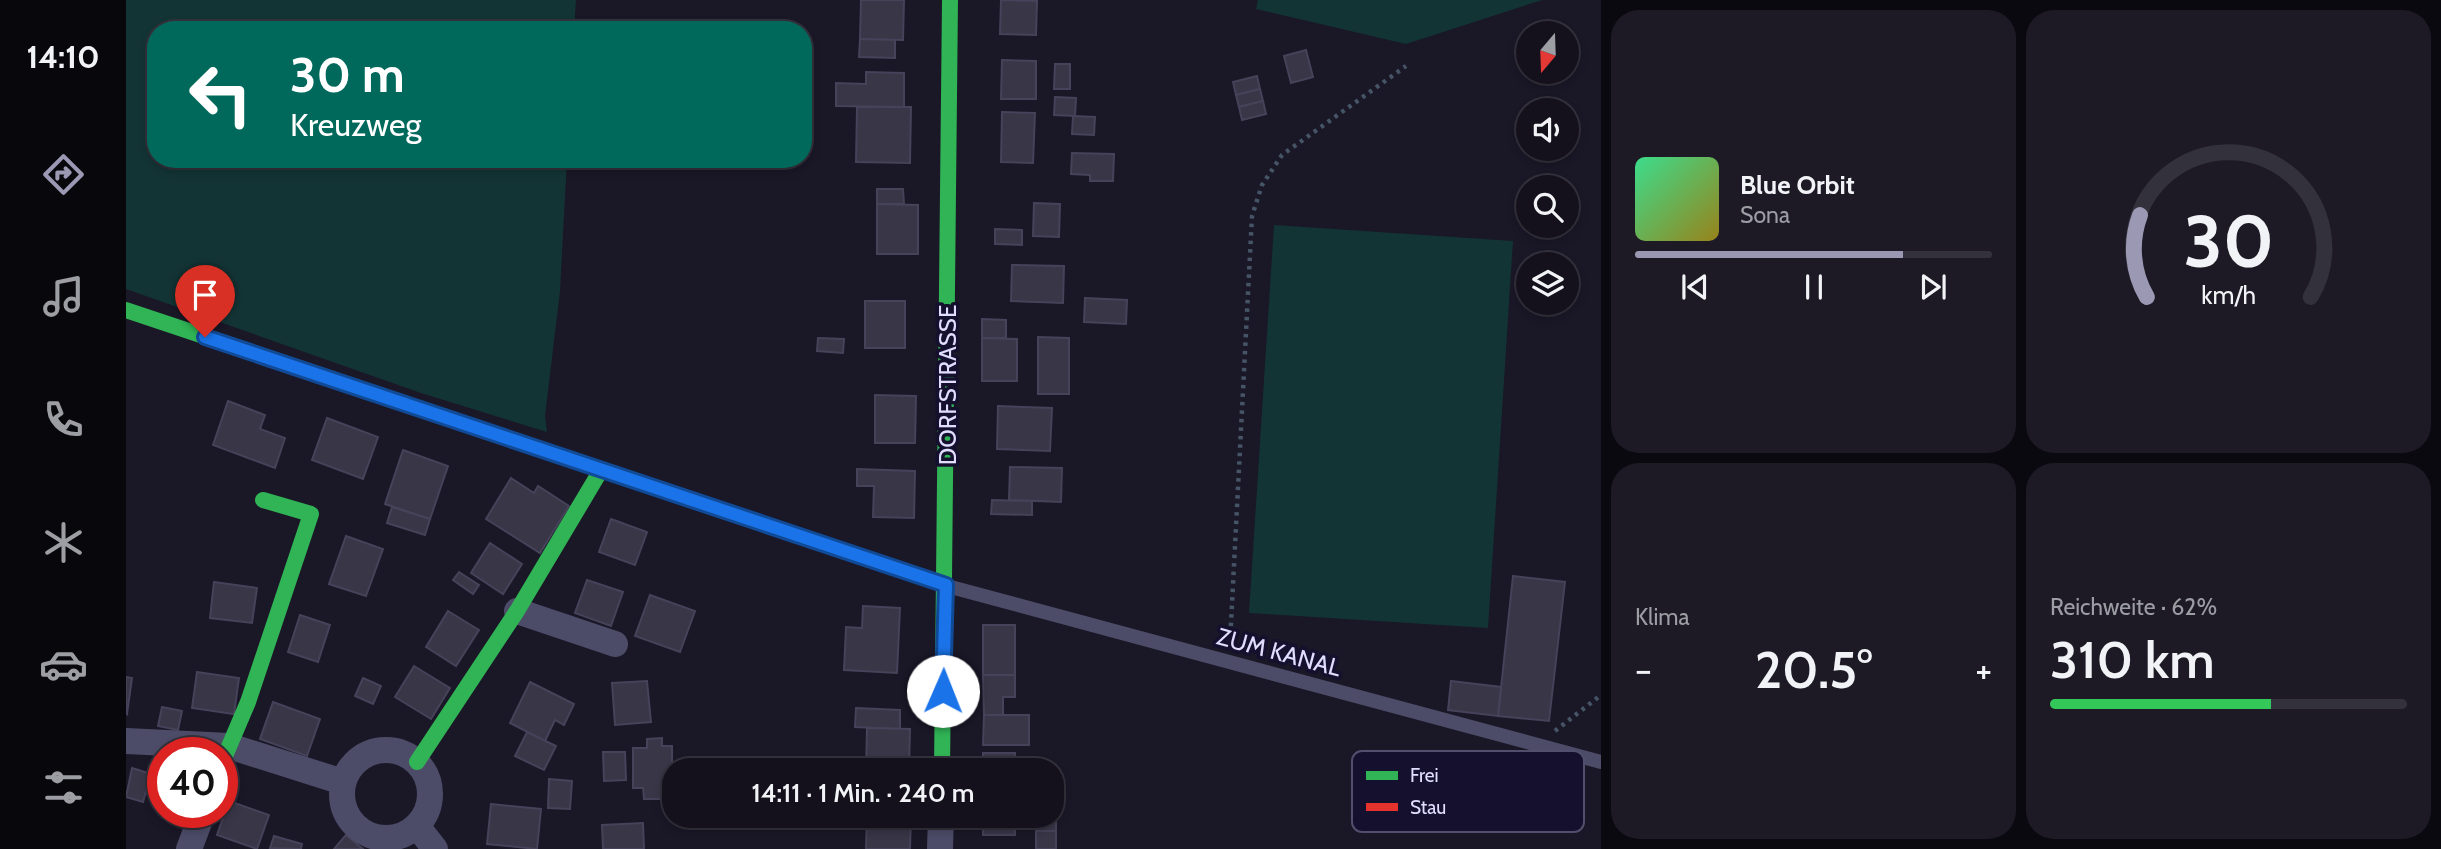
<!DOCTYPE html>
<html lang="de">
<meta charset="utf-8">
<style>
:root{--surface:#14111d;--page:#1d1a26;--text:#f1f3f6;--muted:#9d9da4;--line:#33313b;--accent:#9b98b3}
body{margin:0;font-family:Cabin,sans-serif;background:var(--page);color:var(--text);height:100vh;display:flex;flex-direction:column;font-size:26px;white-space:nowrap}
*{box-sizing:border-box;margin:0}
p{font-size:23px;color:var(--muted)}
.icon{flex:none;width:38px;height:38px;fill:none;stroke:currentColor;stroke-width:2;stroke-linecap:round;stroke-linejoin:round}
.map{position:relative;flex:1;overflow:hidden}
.details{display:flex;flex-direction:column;gap:10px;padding:10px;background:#0b0910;width:840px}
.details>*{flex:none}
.banner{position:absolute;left:21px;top:21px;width:665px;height:147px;border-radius:28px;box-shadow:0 4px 10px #0003,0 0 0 2px var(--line);background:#00695c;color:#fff;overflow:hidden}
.needle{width:46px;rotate:199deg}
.controls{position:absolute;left:1390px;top:21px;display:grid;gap:14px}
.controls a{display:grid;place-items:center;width:63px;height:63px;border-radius:50%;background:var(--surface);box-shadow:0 4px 10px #0003,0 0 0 2px var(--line);font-size:35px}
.speed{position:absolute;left:21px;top:737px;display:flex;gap:14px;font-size:35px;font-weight:700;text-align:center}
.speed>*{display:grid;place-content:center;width:91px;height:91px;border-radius:50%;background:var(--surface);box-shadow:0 4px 10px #0003,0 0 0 2px var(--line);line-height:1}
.speed .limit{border:10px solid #d22;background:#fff;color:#111}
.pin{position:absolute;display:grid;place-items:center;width:60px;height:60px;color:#fff;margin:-72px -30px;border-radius:50% 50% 50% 0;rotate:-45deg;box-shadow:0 0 7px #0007}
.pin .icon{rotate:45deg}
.me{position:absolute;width:77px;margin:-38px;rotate:1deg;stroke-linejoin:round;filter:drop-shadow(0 0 5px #0008)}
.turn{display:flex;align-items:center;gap:24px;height:147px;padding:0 28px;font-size:32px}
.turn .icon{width:91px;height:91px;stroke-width:2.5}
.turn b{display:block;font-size:49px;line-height:60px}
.big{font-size:52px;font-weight:600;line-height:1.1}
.details .card{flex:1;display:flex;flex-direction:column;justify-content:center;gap:10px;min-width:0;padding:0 24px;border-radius:28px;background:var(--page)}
.details .dial{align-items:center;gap:0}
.dial svg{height:182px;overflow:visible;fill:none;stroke:var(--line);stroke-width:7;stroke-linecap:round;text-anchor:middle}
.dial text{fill:var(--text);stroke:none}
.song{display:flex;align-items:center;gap:21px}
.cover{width:84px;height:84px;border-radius:10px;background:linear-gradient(135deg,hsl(150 70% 55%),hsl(50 70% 35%))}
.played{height:7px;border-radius:4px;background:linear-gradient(90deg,var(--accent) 75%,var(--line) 75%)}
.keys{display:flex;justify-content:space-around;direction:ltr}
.heat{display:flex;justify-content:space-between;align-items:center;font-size:38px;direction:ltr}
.charge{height:10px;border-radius:5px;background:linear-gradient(90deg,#34c759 62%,var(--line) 0)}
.details .tiles{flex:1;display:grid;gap:10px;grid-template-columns:repeat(2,1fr)}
.trip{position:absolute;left:536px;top:758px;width:402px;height:70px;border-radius:28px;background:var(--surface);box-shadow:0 4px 10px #0003,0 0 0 2px var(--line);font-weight:600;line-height:70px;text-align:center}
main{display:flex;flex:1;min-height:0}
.dock{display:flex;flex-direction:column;width:126px;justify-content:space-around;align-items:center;background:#08070c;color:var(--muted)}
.dock .icon{width:49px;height:49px}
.dock .on{color:var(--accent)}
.dock b{font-size:32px;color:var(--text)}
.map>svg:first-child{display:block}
.green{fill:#133435}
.building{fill:#393648;stroke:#464259;stroke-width:2}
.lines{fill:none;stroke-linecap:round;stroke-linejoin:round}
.path{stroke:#465566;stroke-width:4.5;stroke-dasharray:3.5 5;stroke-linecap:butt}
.lane{stroke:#4c4c68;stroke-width:14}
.street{stroke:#4c4c68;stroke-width:26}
.fast{stroke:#30b455;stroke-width:16}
.jam{stroke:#e5322d;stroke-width:16}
.route-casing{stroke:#114b97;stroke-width:18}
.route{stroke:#1a73e8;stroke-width:12}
.labels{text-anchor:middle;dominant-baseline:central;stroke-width:7;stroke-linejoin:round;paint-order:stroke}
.street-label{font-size:24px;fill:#e0ddff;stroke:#15102e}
.key{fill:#15102e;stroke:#524e6d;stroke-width:2}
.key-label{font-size:19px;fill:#e0ddff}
</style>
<main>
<nav class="dock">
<b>14:10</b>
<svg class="icon on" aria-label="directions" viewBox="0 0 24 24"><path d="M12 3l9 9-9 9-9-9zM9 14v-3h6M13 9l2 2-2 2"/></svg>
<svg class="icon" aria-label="music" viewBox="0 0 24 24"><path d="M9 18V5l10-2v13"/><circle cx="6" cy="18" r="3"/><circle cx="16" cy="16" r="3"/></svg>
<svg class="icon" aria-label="phone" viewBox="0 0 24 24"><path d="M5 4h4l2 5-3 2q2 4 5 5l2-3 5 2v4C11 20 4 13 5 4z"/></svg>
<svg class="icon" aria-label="climate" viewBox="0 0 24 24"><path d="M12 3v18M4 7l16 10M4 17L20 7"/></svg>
<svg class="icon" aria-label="car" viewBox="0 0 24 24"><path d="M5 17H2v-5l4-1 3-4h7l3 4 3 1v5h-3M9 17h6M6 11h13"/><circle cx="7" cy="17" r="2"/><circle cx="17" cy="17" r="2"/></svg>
<svg class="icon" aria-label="filters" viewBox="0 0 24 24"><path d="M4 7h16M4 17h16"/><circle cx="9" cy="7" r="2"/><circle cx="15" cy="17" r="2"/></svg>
</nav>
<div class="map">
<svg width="1475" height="849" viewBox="0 0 1475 849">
<rect width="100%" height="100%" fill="#1a1727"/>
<!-- green -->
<g class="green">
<polygon points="0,0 450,0 448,30 30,30 30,159 441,159 434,291 419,416 421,432 295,393 0,289"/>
<polygon points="1132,0 1416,0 1280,44 1130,9"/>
<polygon points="1148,225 1387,241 1362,628 1123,613"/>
</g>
<!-- building -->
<g class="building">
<polygon points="735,0 778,0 777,40 734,39"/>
<polygon points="875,0 911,1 910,35 874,34"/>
<polygon points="734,39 769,40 769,58 733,57"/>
<polygon points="1180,50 1187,77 1165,83 1158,56"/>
<polygon points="876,60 910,61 910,99 875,99"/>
<polygon points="929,64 944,64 944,89 928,89"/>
<polygon points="740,72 778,73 778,107 710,106 710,83 740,84"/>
<polygon points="1131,76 1134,89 1110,95 1107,82"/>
<polygon points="1134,89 1137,101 1113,107 1110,95"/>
<polygon points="929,97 950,98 949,116 928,115"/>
<polygon points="1137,101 1140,114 1116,120 1113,107"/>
<polygon points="731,107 785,107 784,163 730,162"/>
<polygon points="876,112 909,113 907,163 875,162"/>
<polygon points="947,116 969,117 968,135 946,134"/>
<polygon points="946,153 988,154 987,181 964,181 964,175 945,174"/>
<polygon points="751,189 777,189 778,204 751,204"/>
<polygon points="908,203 934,204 933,237 907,236"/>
<polygon points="751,204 792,205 792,254 751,254"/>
<polygon points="869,229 896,230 896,245 869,244"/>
<polygon points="886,265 938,266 937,303 885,301"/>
<polygon points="959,298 1001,300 1000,324 958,322"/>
<rect x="739" y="301" width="40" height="47"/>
<polygon points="856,319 880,320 880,338 856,338"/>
<polygon points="912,337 943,338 943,394 912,394"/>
<polygon points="692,338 718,339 717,353 691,351"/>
<polygon points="856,338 891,339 891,381 856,381"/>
<polygon points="749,395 790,396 789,443 749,443"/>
<polygon points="102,401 139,415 134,429 159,438 149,468 87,445"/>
<polygon points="872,406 926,408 924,451 871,449"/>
<polygon points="201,418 252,437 237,479 186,460"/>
<polygon points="277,450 322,466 304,519 259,504"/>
<polygon points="884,467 936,468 935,502 883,500"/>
<polygon points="731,469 789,471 788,518 747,517 748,486 731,486"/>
<polygon points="385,478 408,493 412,486 443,506 414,553 360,519"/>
<polygon points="866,500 906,501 906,515 865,514"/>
<polygon points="266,507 304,519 299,535 261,523"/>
<polygon points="485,519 521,532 509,565 473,552"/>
<polygon points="220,536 257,549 240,596 203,584"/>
<polygon points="364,543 396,564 377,594 345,573"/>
<polygon points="333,572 353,585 347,594 327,580"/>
<polygon points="1387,576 1439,582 1423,721 1372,716"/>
<polygon points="461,580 497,592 485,626 449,613"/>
<polygon points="88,582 131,588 126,623 84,618"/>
<polygon points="524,595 569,611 554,652 509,636"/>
<polygon points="737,606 774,608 771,673 718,670 720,627 736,628"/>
<polygon points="322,611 353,630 330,666 300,647"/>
<polygon points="174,615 204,625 192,662 162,652"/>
<rect x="857" y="625" width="32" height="50"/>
<polygon points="288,666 324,688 305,719 269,697"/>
<polygon points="71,672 113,678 108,714 66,708"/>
<polygon points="857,675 889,675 889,697 877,697 877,715 858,715"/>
<polygon points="0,677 6,678 1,714 0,713"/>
<polygon points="237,678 255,686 247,704 229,696"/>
<polygon points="521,681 525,722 489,725 486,683"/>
<polygon points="1325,681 1375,687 1372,716 1322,710"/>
<polygon points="404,682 448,704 438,725 429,720 419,741 384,723"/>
<polygon points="147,702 194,719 181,756 134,739"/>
<polygon points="36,707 56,711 52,730 32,726"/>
<polygon points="730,708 774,710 774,729 729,727"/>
<polygon points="858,715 903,715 903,745 857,745"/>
<polygon points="741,728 784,729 783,770 740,770"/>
<polygon points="401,732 430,746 418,770 389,756"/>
<polygon points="536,738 536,746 546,746 546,799 518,799 517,788 507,788 507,748 521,748 521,739"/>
<polygon points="477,752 499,752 500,780 478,781"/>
<rect x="857" y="753" width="32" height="17"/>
<polygon points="29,758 37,760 37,798 19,793"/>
<polygon points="6,768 25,774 17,802 0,797"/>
<polygon points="423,779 446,781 444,809 422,808"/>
<polygon points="926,799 930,799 930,831 910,831 909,816 926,816"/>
<polygon points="103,801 143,815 131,849 91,835"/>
<polygon points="365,804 415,809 411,849 361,844"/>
<polygon points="741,816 785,816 784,849 740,849"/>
<rect x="857" y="816" width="32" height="19"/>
<polygon points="517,823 518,849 477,849 476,825"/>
<rect x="910" y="831" width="20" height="18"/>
<polygon points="220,835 237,849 208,849"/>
<polygon points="148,836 176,844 175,849 144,848"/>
</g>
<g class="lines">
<!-- path -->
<g class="path">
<polyline points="1104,643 1126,216 1136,185 1156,155 1280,66"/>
<polyline points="1429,731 1475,695"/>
</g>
<!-- lane -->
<polyline class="lane" points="821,586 1475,762"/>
<!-- street -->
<g class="street">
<polyline points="391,611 489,644"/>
<polyline points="0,741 103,746 217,782"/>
<circle cx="260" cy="794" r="44"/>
<polyline points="291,826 309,849"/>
<polyline points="63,849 77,812"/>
<polyline points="814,849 815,816"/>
</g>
<!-- fast -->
<g class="fast">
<polyline points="0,310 594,509"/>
<polyline points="291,762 391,611 475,470"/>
<polyline points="96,763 122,702 185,514 137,500"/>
<polyline points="816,770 824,0"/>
</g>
<!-- jam -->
<polyline class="jam" points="594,509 820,585"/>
</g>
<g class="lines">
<!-- route casing -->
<g class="route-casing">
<polyline id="route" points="79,337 820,585 817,691"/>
</g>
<!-- route -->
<use href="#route" class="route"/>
</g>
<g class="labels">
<!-- street labels -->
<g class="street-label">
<text transform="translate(821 385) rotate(-90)">DORFSTRASSE</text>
<text transform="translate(1153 652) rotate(15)">ZUM KANAL</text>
</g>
</g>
<!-- legend -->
<rect x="1226" y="751" width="232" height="81" rx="10" class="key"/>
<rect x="1240" y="771" width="32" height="9" fill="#30b455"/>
<rect x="1240" y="803" width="32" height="8" fill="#e5322d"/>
<g class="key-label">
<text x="1284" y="782">Frei</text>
<text x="1284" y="814">Stau</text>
</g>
</svg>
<div class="controls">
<a><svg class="needle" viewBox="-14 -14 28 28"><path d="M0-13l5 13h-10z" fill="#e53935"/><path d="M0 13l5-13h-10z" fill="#9d9da4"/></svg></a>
<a><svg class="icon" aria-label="sound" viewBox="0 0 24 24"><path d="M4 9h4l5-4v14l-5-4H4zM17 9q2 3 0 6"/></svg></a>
<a><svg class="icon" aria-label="search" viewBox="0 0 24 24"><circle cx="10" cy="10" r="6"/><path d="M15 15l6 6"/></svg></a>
<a><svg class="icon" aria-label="layers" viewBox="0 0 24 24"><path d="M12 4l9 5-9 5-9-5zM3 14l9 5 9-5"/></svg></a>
</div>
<div class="speed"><div class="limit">40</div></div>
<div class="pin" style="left:79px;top:337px;background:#d93025"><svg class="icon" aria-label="arrive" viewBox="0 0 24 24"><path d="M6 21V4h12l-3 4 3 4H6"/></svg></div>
<svg class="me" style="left:817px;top:691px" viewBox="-20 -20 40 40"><circle r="19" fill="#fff"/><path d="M0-13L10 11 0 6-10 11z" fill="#1a73e8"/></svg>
<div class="trip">14:11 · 1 Min. · 240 m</div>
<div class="banner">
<div class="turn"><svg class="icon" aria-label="left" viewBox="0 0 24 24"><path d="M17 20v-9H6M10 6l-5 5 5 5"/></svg><div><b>30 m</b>Kreuzweg</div></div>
</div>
</div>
<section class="details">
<div class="tiles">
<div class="card">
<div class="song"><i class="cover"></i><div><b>Blue Orbit</b><p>Sona</p></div></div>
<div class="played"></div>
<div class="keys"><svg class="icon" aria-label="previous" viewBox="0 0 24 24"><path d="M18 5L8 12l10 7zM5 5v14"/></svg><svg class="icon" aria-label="pause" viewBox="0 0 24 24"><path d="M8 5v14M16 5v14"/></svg><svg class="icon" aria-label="next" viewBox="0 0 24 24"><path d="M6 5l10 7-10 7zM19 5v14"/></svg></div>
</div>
<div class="card dial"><svg viewBox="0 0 100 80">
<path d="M14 69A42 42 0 1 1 86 69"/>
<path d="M14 69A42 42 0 0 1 11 33" stroke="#9b98b3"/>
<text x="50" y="56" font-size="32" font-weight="700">30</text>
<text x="50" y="72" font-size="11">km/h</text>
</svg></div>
<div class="card"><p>Klima</p>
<div class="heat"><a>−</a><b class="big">20.5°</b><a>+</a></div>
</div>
<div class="card"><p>Reichweite · 62%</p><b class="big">310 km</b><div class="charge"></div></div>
</div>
</section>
</main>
